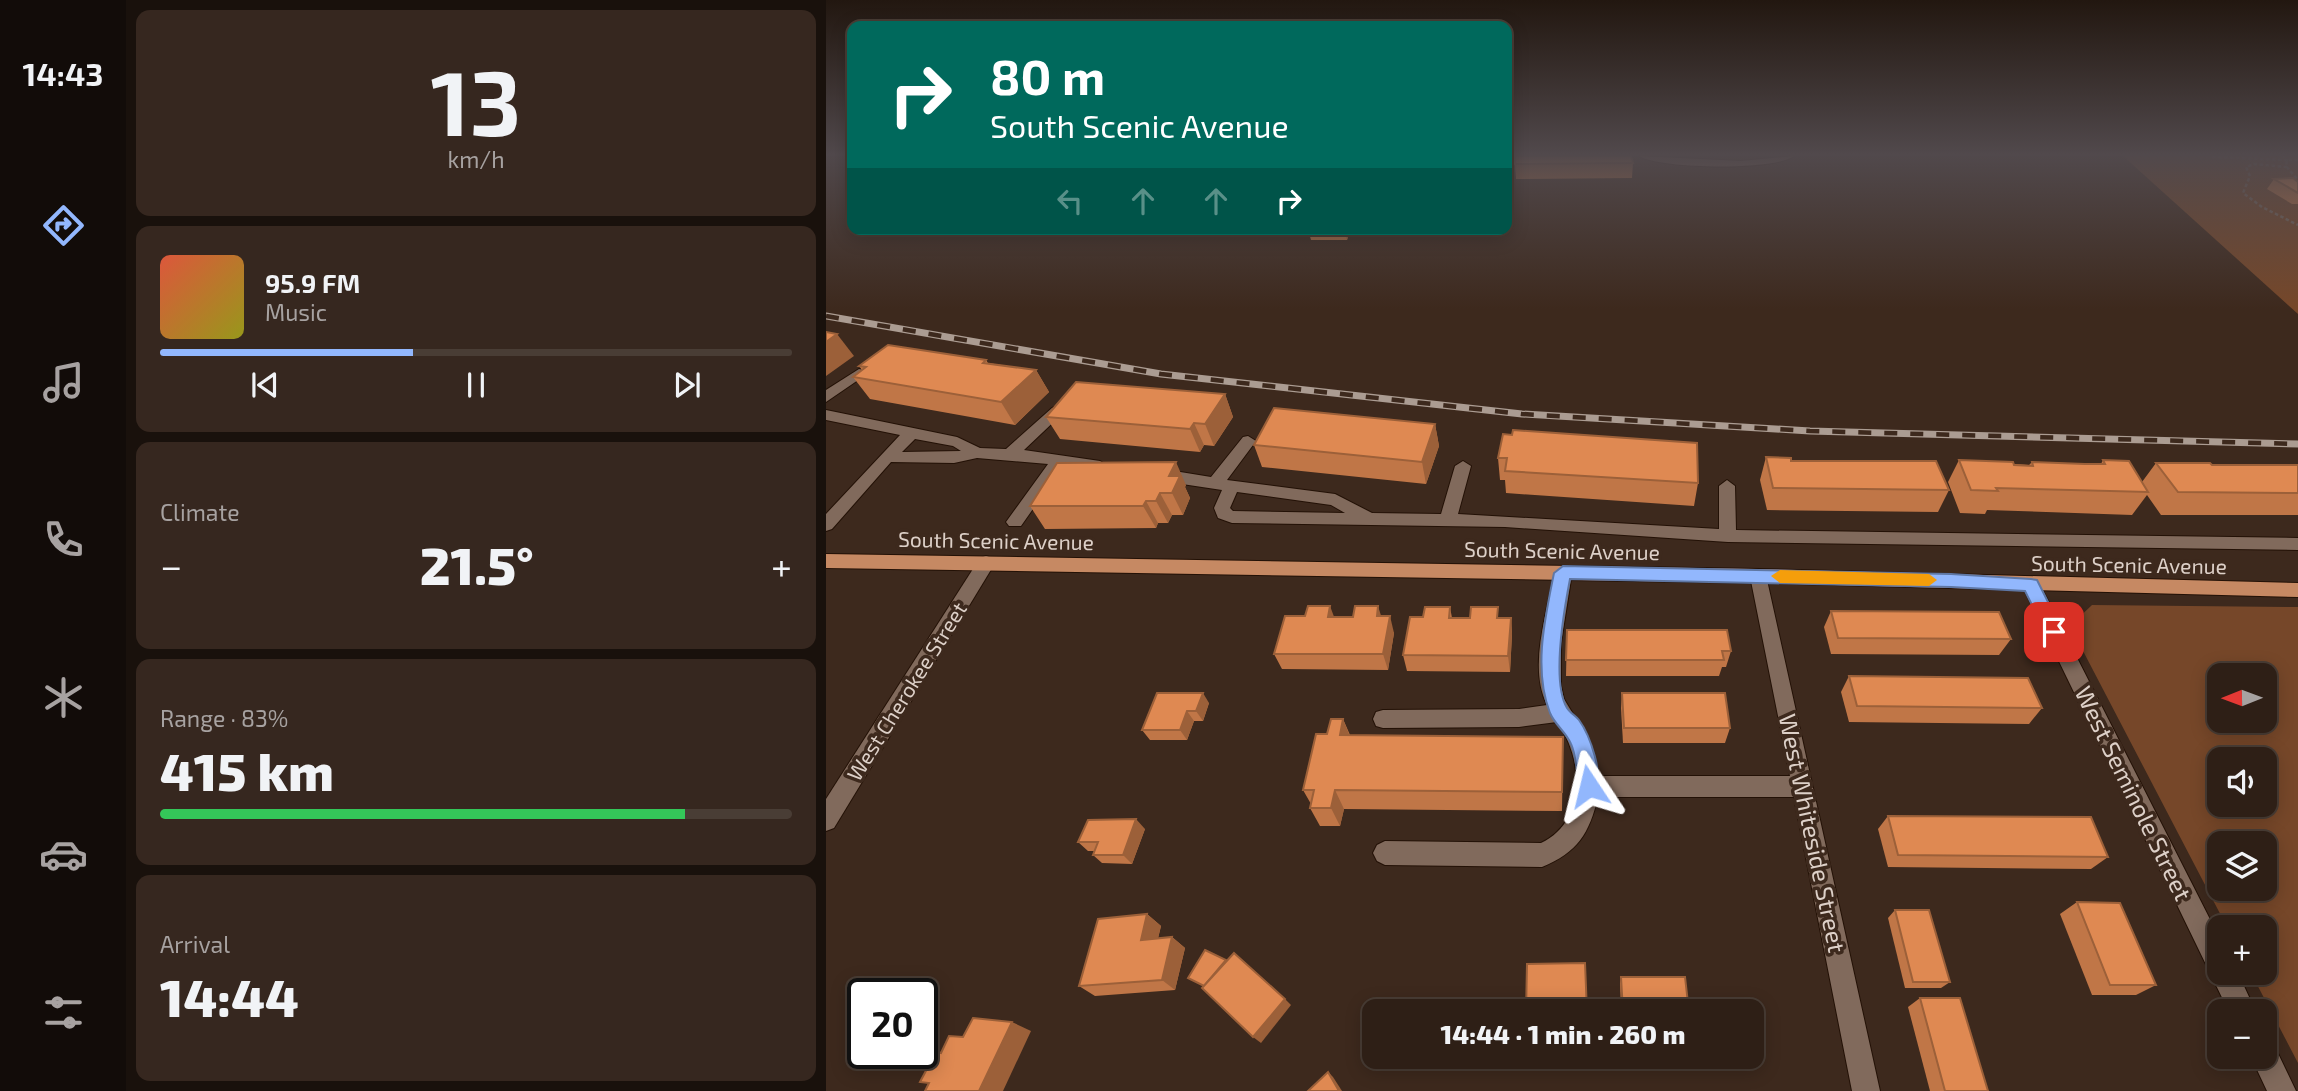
<!DOCTYPE html>
<meta charset="utf-8">
<style>
:root{--surface:#2e1f16;--page:#36271f;--text:#f1f3f6;--muted:#a7a2a1;--line:#493d35;--accent:#92b7fd}
body{margin:0;font-family:"Exo 2",sans-serif;background:var(--page);color:var(--text);height:100vh;display:flex;flex-direction:column;font-size:26px;white-space:nowrap}
*{box-sizing:border-box;margin:0}
p{font-size:23px;color:var(--muted)}
.icon{flex:none;width:38px;height:38px;fill:none;stroke:currentColor;stroke-width:2;stroke-linecap:round;stroke-linejoin:round}
.map{position:relative;flex:1;overflow:hidden}
.panel{display:flex;flex-direction:column;gap:10px;padding:10px;background:#19110c;width:700px}
.panel>*{flex:none}
.banner{position:absolute;left:21px;top:21px;width:665px;height:214px;border-radius:14px;box-shadow:0 4px 18px #0003,0 0 0 2px var(--line);background:#00695c;color:#fff;overflow:hidden}
.needle{width:46px;rotate:269deg}
.tools{position:absolute;left:1381px;top:663px;display:grid;gap:14px}
.tools a{display:grid;place-items:center;width:70px;height:70px;border-radius:14px;background:var(--surface);box-shadow:0 4px 18px #0003,0 0 0 2px var(--line);font-size:35px}
.speed{position:absolute;left:21px;top:978px;display:flex;gap:14px;font-size:35px;font-weight:700;text-align:center}
.speed>*{display:grid;place-content:center;width:91px;height:91px;border-radius:50%;background:var(--surface);box-shadow:0 4px 18px #0003,0 0 0 2px var(--line);line-height:1}
.speed .limit{border:4px solid #111;border-radius:10px;background:#fff;color:#111}
.pin{position:absolute;display:grid;place-items:center;width:60px;height:60px;color:#fff;margin:-30px;border-radius:14px;box-shadow:0 4px 10px #0006}
.me{position:absolute;width:77px;margin:-38px;rotate:350deg;stroke-linejoin:round;filter:drop-shadow(0 0 5px #0008)}
.turn{display:flex;align-items:center;gap:24px;height:147px;padding:0 28px;font-size:32px}
.turn .icon{width:91px;height:91px;stroke-width:2.5}
.turn b{display:block;font-size:49px;line-height:60px}
.lanes{display:flex;align-items:center;height:66px;padding:0 28px;background:#0003;justify-content:center;gap:35px;direction:ltr}
.lanes .off{opacity:.35}
.big{font-size:52px;font-weight:800;line-height:1.1}
.panel .card{flex:1;display:flex;flex-direction:column;justify-content:center;gap:10px;min-width:0;padding:0 24px;border-radius:14px;background:var(--page)}
.panel .dial{align-items:center;gap:0}
.dial b{font-size:91px;line-height:1}
.song{display:flex;align-items:center;gap:21px}
.cover{width:84px;height:84px;border-radius:10px;background:linear-gradient(135deg,hsl(10 70% 55%),hsl(60 70% 35%))}
.played{height:7px;border-radius:4px;background:linear-gradient(90deg,var(--accent) 40%,var(--line) 40%)}
.keys{display:flex;justify-content:space-around;direction:ltr}
.heat{display:flex;justify-content:space-between;align-items:center;font-size:38px;direction:ltr}
.charge{height:10px;border-radius:5px;background:linear-gradient(90deg,#34c759 83%,var(--line) 0)}
.trip{position:absolute;left:536px;top:999px;width:402px;height:70px;border-radius:14px;background:var(--surface);box-shadow:0 4px 18px #0003,0 0 0 2px var(--line);font-weight:800;line-height:70px;text-align:center}
main{display:flex;flex:1;min-height:0}
.dock{display:flex;flex-direction:column;width:126px;justify-content:space-around;align-items:center;background:#120c09;color:var(--muted)}
.dock .icon{width:49px;height:49px}
.dock .on{color:var(--accent)}
.dock b{font-size:32px;color:var(--text)}
.map>svg:first-child{display:block}
.green{fill:#764729;fill-rule:evenodd}
.lines{fill:none;stroke-linecap:round;stroke-linejoin:round}
.minor-casing{stroke:#231106;stroke-width:2}
.major-casing{stroke:#231106;stroke-width:2}
.path{stroke:#7a695f;stroke-width:2.5;stroke-dasharray:3.5 2.5;stroke-linecap:butt}
.minor{fill:#816a5c;fill-rule:evenodd}
.major{fill:#c68963;fill-rule:evenodd}
.rail-casing{stroke:#ab9c92;stroke-width:7}
.rail{stroke:#3d291d;stroke-width:4.5;stroke-dasharray:13;stroke-linecap:butt}
.wall{fill:#c07647}
.shaded-wall{fill:#9c6039}
.building{fill:#df8952;stroke:#9c6039;stroke-width:2}
.route{fill:#92b7fd;stroke:#5f77a4;stroke-width:2}
.slow{fill:#f59e0b}
.labels{text-anchor:middle;dominant-baseline:central;stroke-width:7;stroke-linejoin:round;paint-order:stroke}
.street-label{font-size:21px;fill:#ddd0c8;stroke:#3d291d}
.near-street-label{font-size:24px;fill:#ddd0c8;stroke:#3d291d}
</style>
<main>
<nav class="dock">
<b>14:43</b>
<svg class="icon on" aria-label="directions" viewBox="0 0 24 24"><path d="M12 3l9 9-9 9-9-9zM9 14v-3h6M13 9l2 2-2 2"/></svg>
<svg class="icon" aria-label="music" viewBox="0 0 24 24"><path d="M9 18V5l10-2v13"/><circle cx="6" cy="18" r="3"/><circle cx="16" cy="16" r="3"/></svg>
<svg class="icon" aria-label="phone" viewBox="0 0 24 24"><path d="M5 4h4l2 5-3 2q2 4 5 5l2-3 5 2v4C11 20 4 13 5 4z"/></svg>
<svg class="icon" aria-label="climate" viewBox="0 0 24 24"><path d="M12 3v18M4 7l16 10M4 17L20 7"/></svg>
<svg class="icon" aria-label="car" viewBox="0 0 24 24"><path d="M5 17H2v-5l4-1 3-4h7l3 4 3 1v5h-3M9 17h6M6 11h13"/><circle cx="7" cy="17" r="2"/><circle cx="17" cy="17" r="2"/></svg>
<svg class="icon" aria-label="filters" viewBox="0 0 24 24"><path d="M4 7h16M4 17h16"/><circle cx="9" cy="7" r="2"/><circle cx="15" cy="17" r="2"/></svg>
</nav>
<section class="panel">
<div class="card dial"><b>13</b><p>km/h</p></div>
<div class="card">
<div class="song"><i class="cover"></i><div><b>95.9 FM</b><p>Music</p></div></div>
<div class="played"></div>
<div class="keys"><svg class="icon" aria-label="previous" viewBox="0 0 24 24"><path d="M18 5L8 12l10 7zM5 5v14"/></svg><svg class="icon" aria-label="pause" viewBox="0 0 24 24"><path d="M8 5v14M16 5v14"/></svg><svg class="icon" aria-label="next" viewBox="0 0 24 24"><path d="M6 5l10 7-10 7zM19 5v14"/></svg></div>
</div>
<div class="card"><p>Climate</p>
<div class="heat"><a>−</a><b class="big">21.5°</b><a>+</a></div>
</div>
<div class="card"><p>Range · 83%</p><b class="big">415 km</b><div class="charge"></div></div>
<div class="card"><p>Arrival</p><b class="big">14:44</b></div>
</section>
<div class="map">
<svg width="1472" height="1091" viewBox="0 0 1472 1091">
<rect width="100%" height="100%" fill="#3d291d"/>
<!-- green -->
<g class="green">
<polygon points="1297,156 1472,156 1472,314"/>
<path d="M1266 605 1472 607V1063L1425 973H1438V928L1401 927 1244 626ZM1393 676H1438V721H1393ZM1393 760H1438V805H1393ZM1393 844H1438V889H1393Z"/>
</g>
<g class="lines">
<!-- minor casing -->
<g class="minor-casing">
<g id="minor">
<path d="M813 156 915 161 968 156C948 171 834 169 813 156Z"/>
<polygon points="33,369 38,370 38,376 0,402 0,390"/>
<path d="M231 406 238 411 236 414 198 450 274 461 282 466 274 471 237 466 195 526H183L180 522 222 464 151 458 128 463 65 462 6 529 0 531V514L74 435 0 420V410L131 437 154 448 180 449 226 408ZM89 439 127 446 135 451 76 452Z"/>
<path d="M422 436 430 441 401 480 509 494 546 513 615 514 629 466 637 461 645 466 632 514 893 529V486L901 480 909 486 910 530 1472 538V550L902 542 679 527 406 523 392 518 388 508 396 490 336 481 328 475 336 469 385 477 417 437ZM411 492 505 505 519 513 407 511 404 508Z"/>
<polygon points="160,556 166,558 169,563 166,568 8,828 0,831 0,799 154,558"/>
<path d="M737 566 743 568 746 573 735 643V686L738 699 764 742 772 776H964L924 576 927 571H939L1054 1091H1026L968 797H772C763 834 752 852 716 867L559 865 551 861 547 853 551 845 559 841 715 843C761 821 758 759 731 722L693 727 557 728 550 726 547 719 550 712 557 710 693 709 721 705C702 666 721 614 728 573L731 568Z"/>
<polygon points="1205,578 1211,580 1214,585 1393,937 1393,973 1412,973 1430,1012 1403,1012 1196,585 1199,580"/>
<polygon points="1438,1041 1448,1045 1470,1091 1441,1091 1425,1057 1438,1057"/>
</g>
</g>
<!-- major casing -->
<g class="major-casing">
<polygon id="major" points="0,554 933,569 1472,583 1472,597 933,583 0,568"/>
</g>
<!-- path -->
<g class="path">
<polyline points="1386,157 1461,160 1457,156"/>
<polyline points="1472,160 1461,160 1460,166 1472,180"/>
<polyline points="1461,167 1428,164 1420,167 1424,176 1417,193 1436,207 1472,225"/>
</g>
<!-- minor -->
<use href="#minor" class="minor"/>
<!-- major -->
<use href="#major" class="major"/>
<!-- rail casing -->
<g class="rail-casing">
<polyline id="rail" points="0,316 335,374 696,414 984,431 1472,444"/>
</g>
<!-- rail -->
<use href="#rail" class="rail"/>
</g>
<!-- wall -->
<g class="wall">
<polygon points="807,163 806,178 690,179 689,164"/>
<polygon points="1448,179 1472,182 1472,204 1466,204 1441,189"/>
<polygon points="482,229 525,229 521,240 485,240"/>
<polygon points="160,360 162,363 210,370 223,392 189,425 44,399 27,377 36,370 33,366"/>
<polygon points="399,394 407,417 388,446 378,445 374,452 234,439 220,417"/>
<polygon points="609,424 613,446 600,484 436,467 428,445"/>
<polygon points="677,434 872,483 868,506 680,493 679,480 674,480 672,458"/>
<polygon points="940,457 965,461 1123,490 1112,512 941,510 934,480"/>
<polygon points="1133,460 1203,465 1206,462 1275,464 1277,460 1316,482 1330,463 1386,465 1472,465 1472,515 1335,515 1321,495 1306,515 1161,510 1159,514 1134,513 1122,482"/>
<polygon points="360,485 359,487 364,498 357,515 346,515 342,523 332,523 330,528 219,529 204,506"/>
<polygon points="624,607 626,618 685,618 686,634 684,672 581,671 577,655 597,617"/>
<polygon points="1005,611 1185,639 1173,655 1005,654 998,627"/>
<polygon points="555,616 568,633 562,670 456,669 448,654 508,617"/>
<polygon points="741,630 905,651 900,667 896,667 893,676 740,676"/>
<polygon points="1023,676 1216,708 1203,724 1023,722 1015,692"/>
<polygon points="331,693 383,703 377,721 368,721 361,740 324,740 316,730"/>
<polygon points="796,693 904,728 899,743 797,743 795,708"/>
<polygon points="517,719 524,735 737,737 736,811 518,809 514,826 494,826 484,808 485,804 477,790 501,734"/>
<polygon points="1062,816 1282,857 1265,869 1062,867 1052,829"/>
<polygon points="319,829 306,864 276,863 267,855 268,851 262,851 252,842"/>
<polygon points="1251,902 1330,985 1310,995 1266,995 1234,914"/>
<polygon points="1069,910 1124,982 1115,988 1079,988 1062,918"/>
<polygon points="321,914 335,926 332,938 346,937 359,948 349,990 269,996 253,986"/>
<polygon points="795,977 863,1012 795,1012 794,983"/>
<polygon points="1094,998 1162,1091 1104,1091 1082,1007"/>
</g>
<!-- shaded-wall -->
<g class="shaded-wall">
<polygon points="519,229 525,229 521,240"/>
<polygon points="11,334 28,356 0,376 0,342"/>
<polygon points="210,370 223,392 189,425 175,402"/>
<polygon points="399,394 407,417 388,446 379,424"/>
<polygon points="368,423 378,445 374,452 364,429"/>
<polygon points="609,424 613,446 600,484 596,462"/>
<polygon points="350,462 360,485 359,487 364,498 357,515 346,493 343,476"/>
<polygon points="334,493 346,515 342,523 330,501"/>
<polygon points="320,501 332,523 330,528 317,506"/>
<polygon points="504,606 510,622 502,617"/>
<polygon points="552,606 557,622 551,616"/>
<polygon points="564,616 568,633 562,670 557,654"/>
<polygon points="685,618 686,634 684,672 682,656"/>
<polygon points="377,693 383,703 377,721 370,711"/>
<polygon points="361,711 368,721 361,740 354,730"/>
<polygon points="517,719 525,739 514,735"/>
<polygon points="509,790 518,809 514,826 505,808"/>
<polygon points="310,819 319,829 306,864 297,855"/>
<polygon points="321,914 335,926 329,951 315,940"/>
<polygon points="346,937 359,948 349,990 336,980"/>
<polygon points="459,999 465,1005 435,1043 427,1037"/>
<polygon points="186,1022 205,1031 177,1091 153,1091"/>
<polygon points="502,1072 507,1077 516,1091 513,1091"/>
</g>
<!-- building -->
<g class="building">
<polygon points="689,156 805,156 807,163 689,164"/>
<polygon points="1467,178 1472,182 1472,193 1448,179"/>
<polygon points="0,332 11,334 0,342"/>
<polygon points="62,345 160,360 157,363 210,370 175,402 27,377 40,367 33,366"/>
<polygon points="250,382 399,394 379,424 368,423 364,429 220,417"/>
<polygon points="448,408 609,424 596,462 428,445"/>
<polygon points="687,430 871,443 872,483 679,471 681,458 672,458 677,434 686,435"/>
<polygon points="940,457 965,458 965,461 1110,461 1123,490 947,488"/>
<polygon points="1133,460 1187,462 1188,465 1207,466 1206,462 1259,464 1279,464 1277,460 1303,461 1322,492 1170,488 1172,491 1145,490"/>
<polygon points="350,462 343,476 354,476 346,493 334,493 330,501 320,501 317,506 204,506 231,463"/>
<polygon points="1330,463 1384,463 1386,465 1472,465 1472,493 1352,492"/>
<polygon points="482,606 504,606 502,617 527,617 529,606 552,606 551,616 564,616 557,654 448,654 459,616 479,616"/>
<polygon points="599,607 624,607 623,618 644,618 645,607 672,607 671,618 685,618 682,656 577,655 584,617 597,617"/>
<polygon points="1005,611 1173,612 1185,639 1012,638"/>
<polygon points="741,630 901,630 905,651 896,651 898,660 740,660"/>
<polygon points="1023,676 1202,678 1216,708 1031,706"/>
<polygon points="331,693 377,693 370,711 361,711 354,730 316,730"/>
<polygon points="796,693 899,693 904,728 798,728"/>
<polygon points="505,719 517,719 514,735 737,737 736,792 509,790 505,808 484,808 488,790 477,790 490,734 501,734"/>
<polygon points="1062,816 1265,817 1282,857 1072,855"/>
<polygon points="310,819 297,855 267,855 272,842 252,842 262,820"/>
<polygon points="1251,902 1294,903 1330,985 1284,985"/>
<polygon points="1069,910 1103,910 1124,982 1087,982"/>
<polygon points="321,914 315,940 346,937 336,980 253,986 272,919"/>
<polygon points="379,950 400,960 378,986 362,978"/>
<polygon points="408,953 459,999 427,1037 376,988"/>
<polygon points="759,963 761,1012 700,1012 701,964"/>
<polygon points="795,977 859,977 863,1012 797,1012"/>
<polygon points="1094,998 1134,998 1162,1091 1119,1091"/>
<polygon points="147,1018 186,1022 153,1091 99,1091 103,1083 94,1082 110,1052 115,1053 123,1036 137,1037"/>
<polygon points="502,1072 513,1091 482,1091"/>
</g>
<!-- sky -->
<linearGradient id="sky" x2="0" y2="1"><stop stop-color="#221710"/><stop offset="0.5" stop-color="#51494c"/><stop offset="1" stop-color="#51494c" stop-opacity="0"/></linearGradient>
<rect width="1472" height="309" fill="url(#sky)"/>
<!-- route -->
<path class="route" d="M737 566 1125 574 1205 579 1211 580 1237 632 1234 637H1222L1199 591 1125 587 744 579C738 610 725 681 741 708 744 713 750 716 753 720 764 735 778 776 770 792L763 795 756 792C749 777 752 759 745 744 740 732 729 725 724 713 707 669 719 618 728 573Z"/>
<!-- slow -->
<polygon class="slow" points="954,570 1103,574 1111,580 1103,586 954,583 945,576"/>
<g class="labels">
<!-- street labels -->
<g class="street-label">
<text transform="translate(170 540) rotate(1)">South Scenic Avenue</text>
<text transform="translate(736 550) rotate(1)">South Scenic Avenue</text>
<text transform="translate(1303 564) rotate(1)">South Scenic Avenue</text>
<text transform="translate(80 691) rotate(-58)">West Cherokee Street</text>
</g>
<!-- near-street labels -->
<g class="near-street-label">
<text transform="translate(1308 793) rotate(64)">West Seminole Street</text>
<text transform="translate(987 833) rotate(78)">West Whiteside Street</text>
</g>
</g>
</svg>
<div class="tools">
<a><svg class="needle" viewBox="-14 -14 28 28"><path d="M0-13l5 13h-10z" fill="#e53935"/><path d="M0 13l5-13h-10z" fill="#a7a2a1"/></svg></a>
<a><svg class="icon" aria-label="sound" viewBox="0 0 24 24"><path d="M4 9h4l5-4v14l-5-4H4zM17 9q2 3 0 6"/></svg></a>
<a><svg class="icon" aria-label="layers" viewBox="0 0 24 24"><path d="M12 4l9 5-9 5-9-5zM3 14l9 5 9-5"/></svg></a>
<a>+</a>
<a>−</a>
</div>
<div class="speed"><div class="limit">20</div></div>
<div class="pin" style="left:1228px;top:632px;background:#d93025"><svg class="icon" aria-label="arrive" viewBox="0 0 24 24"><path d="M6 21V4h12l-3 4 3 4H6"/></svg></div>
<svg class="me" style="left:763px;top:786px" viewBox="-20 -20 40 40"><path d="M0-17L14 15 0 8-14 15z" fill="#92b7fd" stroke="#fff" stroke-width="4"/></svg>
<div class="trip">14:44 · 1 min · 260 m</div>
<div class="banner">
<div class="turn"><svg class="icon" aria-label="right" viewBox="0 0 24 24"><path d="M7 20v-9h11M14 6l5 5-5 5"/></svg><div><b>80 m</b>South Scenic Avenue</div></div>
<div class="lanes"><svg class="icon off" aria-label="left" viewBox="0 0 24 24"><path d="M17 20v-9H6M10 6l-5 5 5 5"/></svg><svg class="icon off" aria-label="ahead" viewBox="0 0 24 24"><path d="M12 20V5M6 11l6-6 6 6"/></svg><svg class="icon off" aria-label="ahead" viewBox="0 0 24 24"><path d="M12 20V5M6 11l6-6 6 6"/></svg><svg class="icon" aria-label="right" viewBox="0 0 24 24"><path d="M7 20v-9h11M14 6l5 5-5 5"/></svg></div>
</div>
</div>
</main>
